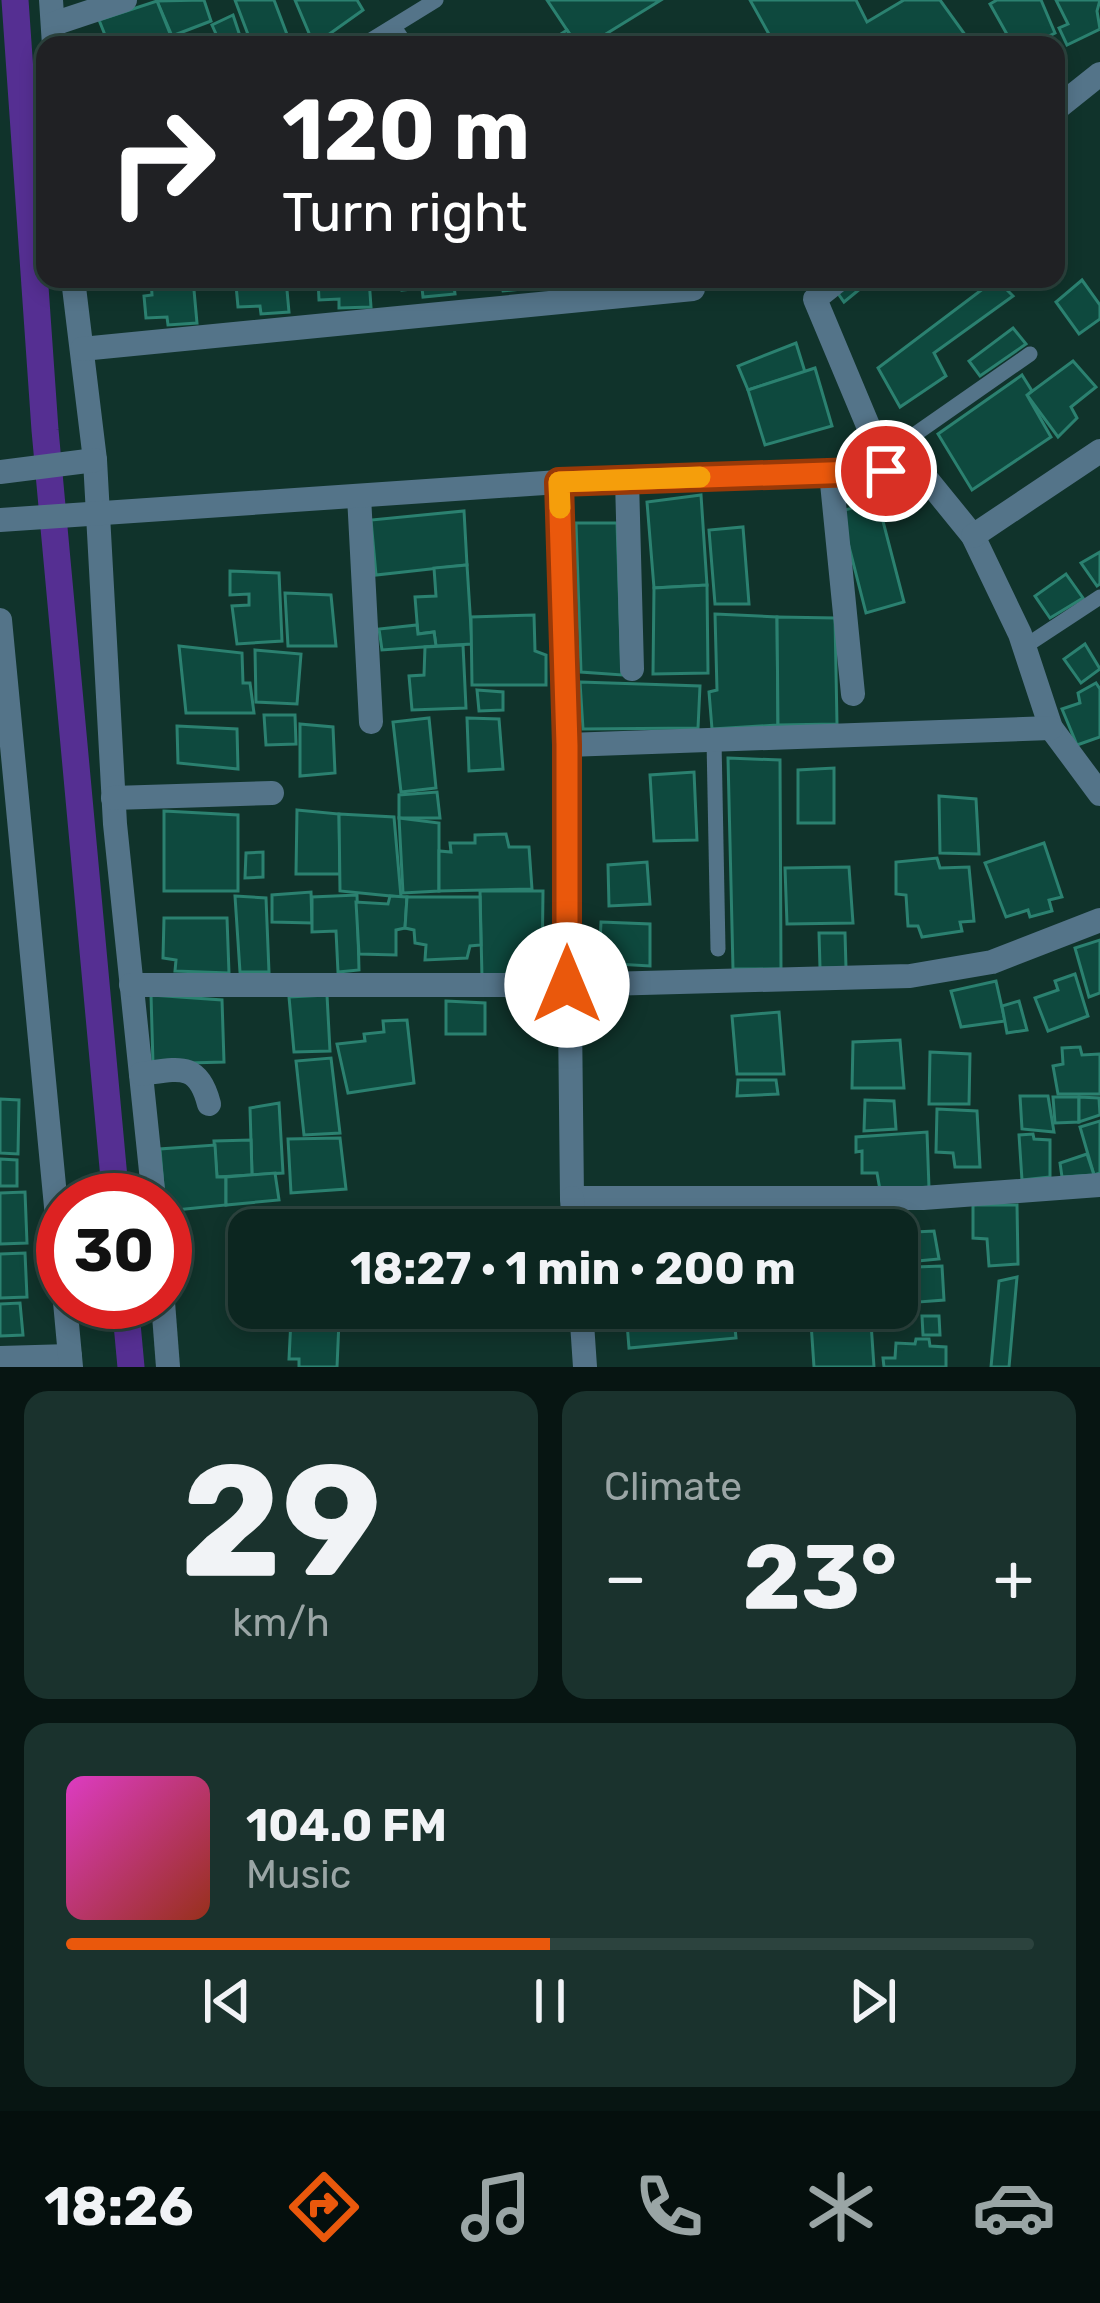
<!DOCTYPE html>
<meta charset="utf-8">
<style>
:root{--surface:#0c2620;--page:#1a322d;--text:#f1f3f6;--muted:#9aa5a5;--line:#2c433e;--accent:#ea580c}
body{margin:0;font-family:Rubik,sans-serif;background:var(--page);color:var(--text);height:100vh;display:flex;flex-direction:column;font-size:45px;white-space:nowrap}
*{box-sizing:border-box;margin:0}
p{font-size:39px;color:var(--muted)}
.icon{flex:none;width:66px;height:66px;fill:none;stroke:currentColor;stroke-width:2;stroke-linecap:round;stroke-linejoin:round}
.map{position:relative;height:1367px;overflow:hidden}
.details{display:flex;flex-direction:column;gap:24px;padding:24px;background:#071512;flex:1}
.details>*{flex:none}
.hud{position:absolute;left:36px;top:36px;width:1029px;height:252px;border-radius:24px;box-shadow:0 6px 18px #0003,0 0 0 3px var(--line);background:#202124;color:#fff;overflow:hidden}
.speed{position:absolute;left:36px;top:1173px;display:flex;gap:24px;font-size:60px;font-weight:700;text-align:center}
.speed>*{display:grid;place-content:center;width:156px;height:156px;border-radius:50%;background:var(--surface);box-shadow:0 6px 18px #0003,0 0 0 3px var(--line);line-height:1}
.speed .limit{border:18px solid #d22;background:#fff;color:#111}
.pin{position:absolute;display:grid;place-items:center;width:102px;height:102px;color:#fff;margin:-51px;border:6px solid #fff;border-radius:50%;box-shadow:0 3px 12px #0007}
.me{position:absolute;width:132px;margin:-66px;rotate:0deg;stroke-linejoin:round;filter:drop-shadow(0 0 9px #0008)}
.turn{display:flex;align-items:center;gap:42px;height:252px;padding:0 48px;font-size:54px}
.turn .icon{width:156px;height:156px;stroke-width:2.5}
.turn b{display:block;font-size:84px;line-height:102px}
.big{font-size:90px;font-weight:700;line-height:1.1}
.details .widget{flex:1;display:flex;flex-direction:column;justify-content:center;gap:18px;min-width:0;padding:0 42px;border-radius:24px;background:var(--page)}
.details .dial{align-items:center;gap:0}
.dial b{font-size:156px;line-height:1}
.song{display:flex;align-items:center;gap:36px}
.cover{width:144px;height:144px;border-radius:18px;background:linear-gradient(135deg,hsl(310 70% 55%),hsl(10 70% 35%))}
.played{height:12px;border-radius:6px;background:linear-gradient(90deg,var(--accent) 50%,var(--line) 50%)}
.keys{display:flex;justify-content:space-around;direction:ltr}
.heat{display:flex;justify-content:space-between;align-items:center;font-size:66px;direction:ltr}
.details .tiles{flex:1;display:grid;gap:24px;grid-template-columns:1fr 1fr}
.widget:last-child{grid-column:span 2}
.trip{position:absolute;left:228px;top:1209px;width:690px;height:120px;border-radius:24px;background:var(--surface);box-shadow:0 6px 18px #0003,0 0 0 3px var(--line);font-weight:700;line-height:120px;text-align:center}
.tab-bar{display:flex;height:192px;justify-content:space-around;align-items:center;background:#050f0d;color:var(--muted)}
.tab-bar .icon{width:84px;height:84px}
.tab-bar .current{color:var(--accent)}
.tab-bar b{font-size:54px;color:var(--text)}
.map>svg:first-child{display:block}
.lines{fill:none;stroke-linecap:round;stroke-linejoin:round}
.canal{stroke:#552f92;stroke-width:27}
.building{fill:#0e493e;stroke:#2b8170;stroke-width:3}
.service{stroke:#547489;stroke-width:15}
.minor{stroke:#547489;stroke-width:24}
.tertiary{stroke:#547489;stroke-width:24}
.route-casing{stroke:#983908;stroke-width:30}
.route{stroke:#ea580c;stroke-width:21}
.slow{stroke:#f59e0b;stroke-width:21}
</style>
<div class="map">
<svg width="1100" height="1367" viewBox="0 0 1100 1367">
<rect width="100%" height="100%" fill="#10332b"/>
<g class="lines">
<!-- canal -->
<g class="canal">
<polyline points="15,0 45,430 116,1200"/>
<polyline points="125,1302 131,1367"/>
</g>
</g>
<!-- building -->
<g class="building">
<polygon points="204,0 211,21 172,36 157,1"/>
<polygon points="235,0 274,0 291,45 252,45"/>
<polygon points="295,0 357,0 363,10 314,45"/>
<polygon points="547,0 661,0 588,45 577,45"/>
<polygon points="750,0 856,0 867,22 904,0 940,0 966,36 957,45 775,45"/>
<polygon points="997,0 1041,0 1055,33 1031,45 1013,45 990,4"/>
<polygon points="1056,0 1100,0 1097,11 1100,29 1067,45 1059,28 1068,24"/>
<polygon points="157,1 171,36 145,45 109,45 99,20"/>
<polygon points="233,15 243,45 221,45 212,25"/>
<polygon points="567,30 577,45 544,45"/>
<polygon points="151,279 193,279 197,323 168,325 167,317 146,318 144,296 152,295"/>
<polygon points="245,279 286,279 289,312 261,314 260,306 238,307 236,285 245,284"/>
<polygon points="318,279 369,279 371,307 339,308 339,299 319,300"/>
<polygon points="401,279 453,279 455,294 423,297 422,288 402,290"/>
<polygon points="480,279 531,279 532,288 503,291 501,284 481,286"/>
<polygon points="853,279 862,279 866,284 844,302 837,292"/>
<polygon points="996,279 1013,296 934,353 946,376 900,407 878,368"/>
<polygon points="1082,280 1100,305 1100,319 1079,334 1056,302"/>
<polygon points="1013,328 1026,344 980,376 969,361"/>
<polygon points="796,343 805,372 748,390 738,366"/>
<polygon points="1073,361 1096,387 1071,407 1077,418 1058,437 1027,395"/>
<polygon points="815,368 832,426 765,445 748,390"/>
<polygon points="1022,375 1032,391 1027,395 1051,437 972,490 938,434"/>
<polygon points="701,495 707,585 654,588 647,502"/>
<polygon points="878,502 904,602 866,613 840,511"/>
<polygon points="464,511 467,565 376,575 371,520"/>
<polygon points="576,523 617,523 622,675 581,672"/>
<polygon points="743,527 749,604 715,604 709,530"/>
<polygon points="1100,552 1100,584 1097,586 1081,563"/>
<polygon points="467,565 472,644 436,646 434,632 418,634 415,597 436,596 434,568"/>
<polygon points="230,571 279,573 282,641 237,644 232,606 249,605 249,594 230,595"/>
<polygon points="1066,574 1083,598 1050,618 1035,596"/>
<polygon points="707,585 708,673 653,674 654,588"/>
<polygon points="285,593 331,595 336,646 288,646"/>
<polygon points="715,614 777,617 778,725 712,729 709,692 717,690"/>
<polygon points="534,615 535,651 546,655 546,685 472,685 471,617"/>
<polygon points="777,617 835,618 837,724 778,725"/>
<polygon points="417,625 418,634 434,632 436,646 382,650 379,629"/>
<polygon points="1085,644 1100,669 1081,683 1064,659"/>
<polygon points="463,645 466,708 412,710 409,676 424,675 425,647"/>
<polygon points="179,646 242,653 243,683 250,683 254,713 186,713"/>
<polygon points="255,650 301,654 297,704 256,702"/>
<polygon points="580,682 700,686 698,728 583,729"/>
<polygon points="1096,683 1100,689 1100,737 1077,745 1062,709 1080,703 1078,693"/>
<polygon points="477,690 503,692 503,710 479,711"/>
<polygon points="264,715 295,715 296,744 266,745"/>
<polygon points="429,718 436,788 401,792 393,722"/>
<polygon points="467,718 499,719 503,769 469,771"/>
<polygon points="300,724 333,727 335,773 300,776"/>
<polygon points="177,726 237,729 238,769 178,763"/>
<polygon points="728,758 780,760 781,969 733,969"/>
<polygon points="834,768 834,823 798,823 798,770"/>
<polygon points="694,772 697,840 654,841 650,775"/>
<polygon points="437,792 440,818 399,818 399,795"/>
<polygon points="939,796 976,799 979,854 940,853"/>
<polygon points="297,810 339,814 340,874 296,874"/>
<polygon points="164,811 238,815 238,891 164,891"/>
<polygon points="339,814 394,817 401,897 340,891"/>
<polygon points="399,818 439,823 439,891 403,893"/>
<polygon points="506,834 509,847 529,847 532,889 439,891 439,851 451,852 450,843 475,843 475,835"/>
<polygon points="1044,843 1062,897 1049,900 1052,911 1030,917 1028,910 1006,917 985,863"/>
<polygon points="263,852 263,877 245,878 246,853"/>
<polygon points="937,858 940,868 969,867 974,921 960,922 962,931 922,937 918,926 908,926 906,895 896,894 896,862"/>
<polygon points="647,862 650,904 609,906 608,865"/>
<polygon points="849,867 853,923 787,924 785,868"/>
<polygon points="480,891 543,891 542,975 482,978"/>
<polygon points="311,892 312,923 272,922 272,895"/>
<polygon points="357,895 359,970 338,972 336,931 312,932 312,897"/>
<polygon points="235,896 266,898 269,972 240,972"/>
<polygon points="390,896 407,897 405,928 396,930 396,955 359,954 356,902 388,904"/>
<polygon points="407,897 480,897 481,945 470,946 467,958 425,960 426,945 415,943 414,930 405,928"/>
<polygon points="164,918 227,918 229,973 175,971 176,960 163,958"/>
<polygon points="601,922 650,924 650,966 599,963"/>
<polygon points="819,933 845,933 846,968 820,968"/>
<polygon points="1100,940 1100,993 1089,997 1075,948"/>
<polygon points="1075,974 1088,1016 1048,1031 1035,998 1058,990 1055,981"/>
<polygon points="996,981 1005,1021 961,1027 951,991"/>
<polygon points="151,995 222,1000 224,1062 153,1064"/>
<polygon points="327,995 330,1051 294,1052 289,997"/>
<polygon points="446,1001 485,1003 485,1034 446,1034"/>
<polygon points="1019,1001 1027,1030 1007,1033 1002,1006"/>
<polygon points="779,1012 784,1074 737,1074 732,1016"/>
<polygon points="407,1020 414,1083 348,1093 337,1044 365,1041 364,1034 384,1032 383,1021"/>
<polygon points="900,1040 904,1088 852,1088 853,1042"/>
<polygon points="1080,1047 1082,1055 1100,1054 1100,1094 1058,1094 1053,1066 1063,1064 1062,1048"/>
<polygon points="930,1052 970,1054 969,1104 929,1104"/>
<polygon points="331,1058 340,1133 304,1135 296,1061"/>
<polygon points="738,1080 776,1080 778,1094 737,1096"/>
<polygon points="1020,1096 1048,1096 1054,1132 1022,1129"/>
<polygon points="1053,1097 1079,1097 1079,1122 1055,1123"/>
<polygon points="1079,1097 1099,1098 1100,1115 1079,1122"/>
<polygon points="0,1099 19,1100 18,1154 0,1153"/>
<polygon points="865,1100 894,1101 896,1129 864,1131"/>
<polygon points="279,1103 283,1173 252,1175 250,1108"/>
<polygon points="937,1109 977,1111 980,1167 955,1167 953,1153 936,1152"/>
<polygon points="1100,1121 1100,1173 1094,1175 1080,1127"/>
<polygon points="927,1132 929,1188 880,1190 877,1173 862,1173 862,1151 856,1152 856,1137"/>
<polygon points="1033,1134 1034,1139 1050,1140 1050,1177 1022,1180 1019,1135"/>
<polygon points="340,1138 346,1189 291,1193 288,1139"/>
<polygon points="251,1140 252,1175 217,1177 214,1141"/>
<polygon points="215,1145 217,1177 226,1177 226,1205 165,1211 160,1149"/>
<polygon points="1087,1154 1094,1175 1062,1177 1060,1163"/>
<polygon points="0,1159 17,1160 17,1186 0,1186"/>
<polygon points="275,1173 279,1200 226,1205 226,1177"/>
<polygon points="25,1192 27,1243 0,1244 0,1193"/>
<polygon points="973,1205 1017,1205 1018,1264 989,1266 987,1239 973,1238"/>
<polygon points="900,1213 905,1325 881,1327 879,1308 897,1308 897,1230 873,1230 872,1215"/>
<polygon points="934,1231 939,1259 917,1261 915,1232"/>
<polygon points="25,1253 27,1297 0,1298 0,1254"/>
<polygon points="942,1266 944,1300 919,1302 916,1267"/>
<polygon points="1017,1277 1009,1367 991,1367 999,1281"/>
<polygon points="20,1303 23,1335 0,1336 0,1304"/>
<polygon points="676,1308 733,1308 736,1338 629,1348 627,1323 664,1319 661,1312"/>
<polygon points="810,1308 870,1308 874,1367 814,1367"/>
<polygon points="922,1316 939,1316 940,1335 923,1335"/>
<polygon points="291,1319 339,1321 337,1367 299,1367 299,1359 289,1359"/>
<polygon points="916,1339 929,1339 930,1346 946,1347 946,1367 884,1367 883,1358 895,1358 896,1343 915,1344"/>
</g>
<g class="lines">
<!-- service -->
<g class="service">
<polyline points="394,27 406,45"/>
<polyline points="363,45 436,0"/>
<polyline points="881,458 1030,354"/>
<polyline points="1024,647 1100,597"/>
<polyline points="714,740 718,949"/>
</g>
<!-- minor -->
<g class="minor">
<polyline points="51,0 54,45"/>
<polyline points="53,24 125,0"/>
<polyline points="1056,109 1100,74"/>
<polyline points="73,279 95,460 115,824 154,1200"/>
<polyline points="840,279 815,299 887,471"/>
<polyline points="82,349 693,289"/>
<polyline points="0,472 95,460"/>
<polyline points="831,473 853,694"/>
<polyline points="627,480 632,669"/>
<polyline points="559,482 567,745 572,1198 923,1198 1100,1185"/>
<polyline points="359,496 371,722"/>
<polyline points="0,520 559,482 921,472 973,536 1020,634 1051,728 1100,794"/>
<polyline points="973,536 1100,451"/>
<polyline points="567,745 1051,728"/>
<polyline points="113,798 272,793"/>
<polyline points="131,985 567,985 910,976 992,962 1100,920"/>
<path d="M141 1074C178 1069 198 1061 209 1104"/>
<polyline points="572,1198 574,1230"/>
<polyline points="163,1302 168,1367"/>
<polyline points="581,1308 585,1367"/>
<polyline points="0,1358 70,1356"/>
</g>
<!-- tertiary -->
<g class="tertiary">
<polyline points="0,620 63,1280"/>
<polyline points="65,1302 71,1367"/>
</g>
</g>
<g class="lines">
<!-- route casing -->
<g class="route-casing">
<polyline id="route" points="567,985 567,745 559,482 886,471"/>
</g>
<!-- route -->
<use href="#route" class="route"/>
<!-- slow -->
<polyline class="slow" points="560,508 559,482 700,477"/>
</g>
</svg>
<div class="speed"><div class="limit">30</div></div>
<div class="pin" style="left:886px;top:471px;background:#d93025"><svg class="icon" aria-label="arrive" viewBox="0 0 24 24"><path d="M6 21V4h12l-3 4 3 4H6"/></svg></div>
<svg class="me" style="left:567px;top:985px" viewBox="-20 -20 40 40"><circle r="19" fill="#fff"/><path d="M0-13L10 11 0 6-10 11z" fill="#ea580c"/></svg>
<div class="trip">18:27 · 1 min · 200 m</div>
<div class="hud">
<div class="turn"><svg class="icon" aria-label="right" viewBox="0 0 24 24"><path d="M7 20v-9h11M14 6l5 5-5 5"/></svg><div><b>120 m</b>Turn right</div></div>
</div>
</div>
<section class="details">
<div class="tiles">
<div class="widget dial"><b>29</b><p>km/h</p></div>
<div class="widget"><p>Climate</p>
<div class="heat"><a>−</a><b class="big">23°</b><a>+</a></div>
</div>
<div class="widget">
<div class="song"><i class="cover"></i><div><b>104.0 FM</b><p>Music</p></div></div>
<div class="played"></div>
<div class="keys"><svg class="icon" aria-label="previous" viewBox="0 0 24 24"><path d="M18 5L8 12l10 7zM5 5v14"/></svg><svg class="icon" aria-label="pause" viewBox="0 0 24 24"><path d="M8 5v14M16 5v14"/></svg><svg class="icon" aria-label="next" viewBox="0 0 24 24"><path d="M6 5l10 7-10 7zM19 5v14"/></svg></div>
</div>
</div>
</section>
<nav class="tab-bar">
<b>18:26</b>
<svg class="icon current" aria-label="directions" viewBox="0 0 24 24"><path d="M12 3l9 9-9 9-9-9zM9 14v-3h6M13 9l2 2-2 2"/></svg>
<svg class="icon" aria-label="music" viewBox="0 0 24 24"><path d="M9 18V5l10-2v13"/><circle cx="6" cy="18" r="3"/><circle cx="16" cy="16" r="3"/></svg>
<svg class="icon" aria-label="phone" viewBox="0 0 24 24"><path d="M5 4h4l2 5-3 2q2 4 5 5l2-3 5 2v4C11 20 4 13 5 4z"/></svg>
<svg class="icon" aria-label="climate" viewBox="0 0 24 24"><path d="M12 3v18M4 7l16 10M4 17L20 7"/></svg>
<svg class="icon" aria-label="car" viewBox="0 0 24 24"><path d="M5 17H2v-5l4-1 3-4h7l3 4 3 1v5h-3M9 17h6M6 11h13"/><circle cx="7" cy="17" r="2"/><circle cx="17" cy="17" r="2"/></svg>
</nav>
